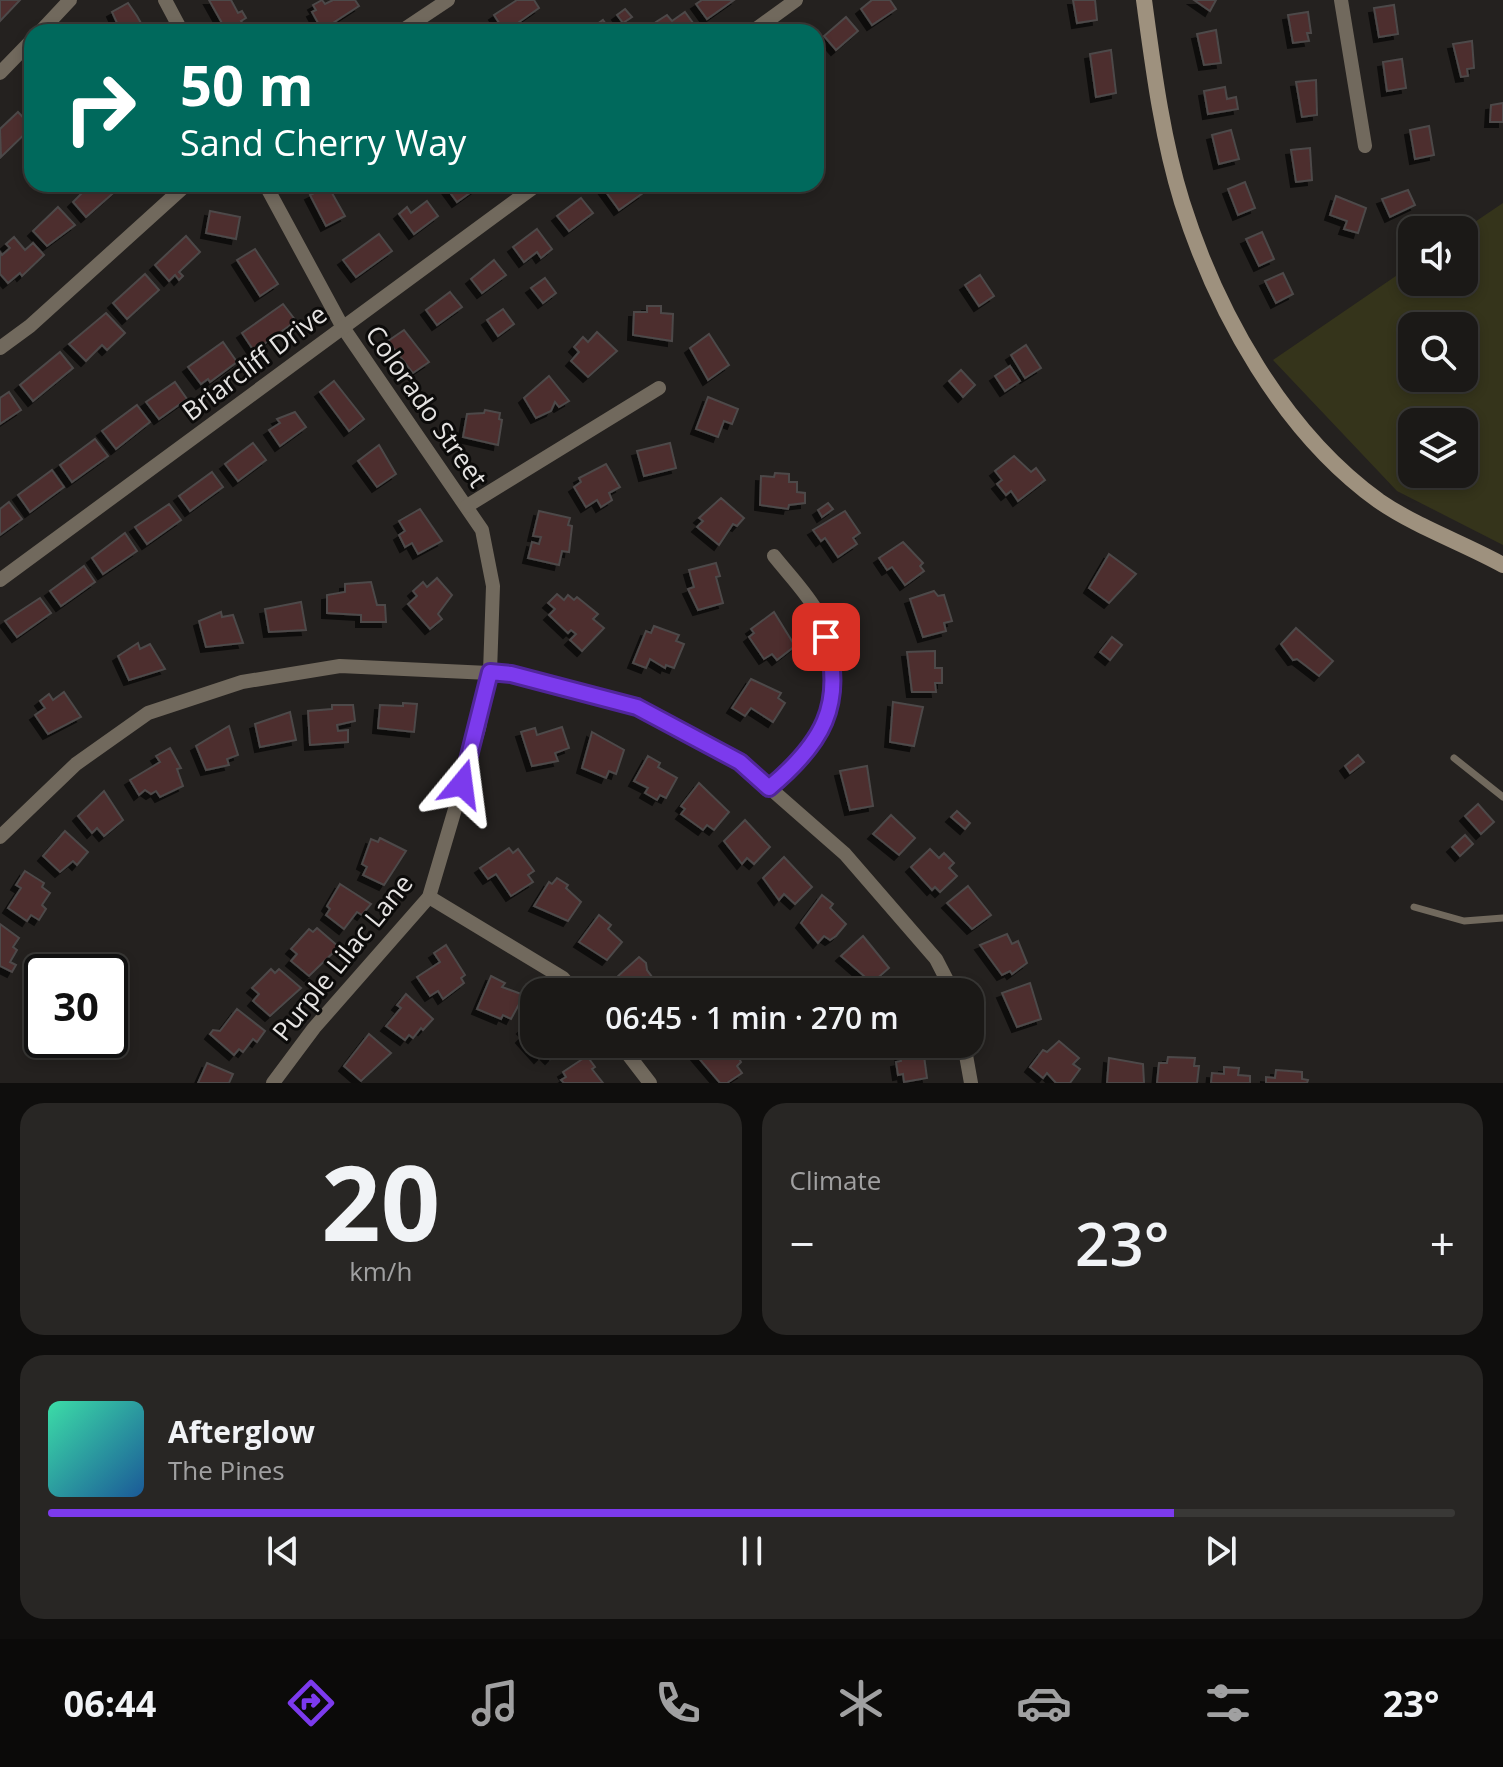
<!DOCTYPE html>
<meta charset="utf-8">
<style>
:root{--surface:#1b1917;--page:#282624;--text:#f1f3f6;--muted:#a0a0a1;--line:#393836;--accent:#7c3aed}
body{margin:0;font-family:"Open Sans",sans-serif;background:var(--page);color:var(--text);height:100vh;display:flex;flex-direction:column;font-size:30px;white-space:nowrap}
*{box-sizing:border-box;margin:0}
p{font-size:26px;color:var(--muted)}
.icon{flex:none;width:44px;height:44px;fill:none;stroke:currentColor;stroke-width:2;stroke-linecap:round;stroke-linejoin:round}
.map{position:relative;height:1083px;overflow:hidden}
.drawer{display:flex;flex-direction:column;gap:20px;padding:20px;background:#0f0e0d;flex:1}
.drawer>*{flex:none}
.banner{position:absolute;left:24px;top:24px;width:800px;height:168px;border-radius:24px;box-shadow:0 4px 12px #0003,0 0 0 2px var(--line);background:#00695c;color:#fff;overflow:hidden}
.buttons{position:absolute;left:1398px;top:216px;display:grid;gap:16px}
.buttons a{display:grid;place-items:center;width:80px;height:80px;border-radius:16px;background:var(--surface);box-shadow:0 4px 12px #0003,0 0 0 2px var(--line);font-size:40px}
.speed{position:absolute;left:24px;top:954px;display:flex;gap:16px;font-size:40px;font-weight:700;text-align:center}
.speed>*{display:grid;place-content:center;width:104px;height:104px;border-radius:50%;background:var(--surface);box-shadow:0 4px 12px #0003,0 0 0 2px var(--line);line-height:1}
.speed .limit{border:4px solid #111;border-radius:12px;background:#fff;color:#111}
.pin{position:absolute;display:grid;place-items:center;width:68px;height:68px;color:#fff;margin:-34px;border-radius:16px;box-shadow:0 4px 12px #0006}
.me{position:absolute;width:88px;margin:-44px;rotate:16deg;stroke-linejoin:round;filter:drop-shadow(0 0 6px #0008)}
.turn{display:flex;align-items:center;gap:28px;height:168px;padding:0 24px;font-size:36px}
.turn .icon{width:104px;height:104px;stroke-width:2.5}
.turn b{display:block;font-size:56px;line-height:68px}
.big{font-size:60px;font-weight:600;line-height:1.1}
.drawer .card{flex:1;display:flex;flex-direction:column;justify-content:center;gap:12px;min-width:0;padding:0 28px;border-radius:24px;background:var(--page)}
.drawer .dial{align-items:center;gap:0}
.dial b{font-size:104px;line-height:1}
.song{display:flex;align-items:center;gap:24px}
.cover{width:96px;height:96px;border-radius:12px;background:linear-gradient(135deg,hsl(160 70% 55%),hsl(210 70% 35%))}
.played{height:8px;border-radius:4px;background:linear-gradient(90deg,var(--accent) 80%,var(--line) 80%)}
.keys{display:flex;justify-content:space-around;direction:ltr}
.heat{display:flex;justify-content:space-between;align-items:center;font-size:44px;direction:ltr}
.drawer .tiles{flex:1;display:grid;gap:20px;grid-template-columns:1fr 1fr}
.card:last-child{grid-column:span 2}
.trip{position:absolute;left:520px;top:978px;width:464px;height:80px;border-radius:24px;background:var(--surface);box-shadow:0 4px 12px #0003,0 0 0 2px var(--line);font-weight:600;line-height:80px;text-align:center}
.tab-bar{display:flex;height:128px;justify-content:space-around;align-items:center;background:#0b0a09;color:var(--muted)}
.tab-bar .icon{width:56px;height:56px}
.tab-bar .selected{color:var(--accent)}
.tab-bar b{font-size:36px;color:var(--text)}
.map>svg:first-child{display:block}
.green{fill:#35341b;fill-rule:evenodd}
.building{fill:#4d2d2e;stroke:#4d4949;stroke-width:2;filter:url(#shadow)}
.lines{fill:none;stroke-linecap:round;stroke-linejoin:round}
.service{stroke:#71695d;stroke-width:7}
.minor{stroke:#71695d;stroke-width:14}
.secondary{stroke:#9e917e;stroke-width:16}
.route-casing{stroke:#51269a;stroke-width:20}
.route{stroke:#7c3aed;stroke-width:14}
.labels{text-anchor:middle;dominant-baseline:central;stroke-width:6;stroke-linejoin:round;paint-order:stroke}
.street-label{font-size:26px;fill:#e5e3e2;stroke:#0c0b0a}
</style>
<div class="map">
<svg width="1503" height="1083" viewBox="0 0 1503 1083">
<defs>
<filter id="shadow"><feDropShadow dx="-5" dy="5" stdDeviation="0" flood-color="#0009"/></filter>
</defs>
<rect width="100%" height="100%" fill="#24211f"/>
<!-- green -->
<path class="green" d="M1503 203V545L1397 491 1273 360 1412 265V282H1464L1463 230ZM1412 326H1464V378H1412ZM1412 422H1464V474H1412Z"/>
<!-- building -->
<g class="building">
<polygon points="0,0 20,0 0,21"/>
<polygon points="209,0 231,0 238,13 242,11 246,18 241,21 245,26 227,32"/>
<polygon points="322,0 325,4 333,0 355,0 359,6 322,30 312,12 316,10 313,5"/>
<polygon points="517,0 534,0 539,8 505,32 494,15"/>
<polygon points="702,0 734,0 707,19 696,4"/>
<polygon points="890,0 896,9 872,25 861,9 872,0"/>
<polygon points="1073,0 1095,0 1097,20 1077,23"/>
<polygon points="1194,0 1216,0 1210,11"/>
<polygon points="128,3 137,16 146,32 117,31 114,27 118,25 112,12"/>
<polygon points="1394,5 1398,34 1379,37 1374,8"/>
<polygon points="625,9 632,17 623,23 617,15"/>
<polygon points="685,12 696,27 690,32 663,32 656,22 667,15 672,21"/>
<polygon points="1308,12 1311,33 1307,33 1309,41 1293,43 1288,15"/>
<polygon points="846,17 858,31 836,50 824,36"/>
<polygon points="603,20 612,32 586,32"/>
<polygon points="1216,30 1221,63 1204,65 1197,34"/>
<polygon points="1472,41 1474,68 1467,69 1468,76 1461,77 1453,44"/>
<polygon points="1111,50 1116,93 1096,97 1090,54"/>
<polygon points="1402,59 1406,88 1387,91 1383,62"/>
<polygon points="1316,80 1317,115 1302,117 1296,82"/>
<polygon points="1225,87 1227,99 1236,97 1238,109 1208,114 1204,91"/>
<polygon points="1503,103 1503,122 1490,122 1491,105"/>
<polygon points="18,112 32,127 1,157 0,129"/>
<polygon points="1429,126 1434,155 1415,159 1410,130"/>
<polygon points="1231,130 1239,159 1219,164 1212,135"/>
<polygon points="1310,148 1312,180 1296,182 1291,150"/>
<polygon points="1245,182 1255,208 1238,215 1228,189"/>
<polygon points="91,184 115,184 119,188 86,217 73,202"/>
<polygon points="449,184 481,184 481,185 457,202 446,187"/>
<polygon points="609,184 637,184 643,193 619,210 603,188"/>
<polygon points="328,186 345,216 326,226 310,195"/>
<polygon points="1408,190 1415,205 1390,217 1382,199"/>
<polygon points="1336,196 1366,208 1358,233 1344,229 1347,221 1330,215"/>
<polygon points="581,198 593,213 569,231 557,216"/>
<polygon points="427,201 438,216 414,234 399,214 407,207 411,213"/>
<polygon points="58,207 75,225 47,246 33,231"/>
<polygon points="210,211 240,217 236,239 206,233"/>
<polygon points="537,229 552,249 541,258 537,252 524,262 513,247"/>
<polygon points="1262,232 1274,259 1259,266 1246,239"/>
<polygon points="379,234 392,251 356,277 343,260"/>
<polygon points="186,236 200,252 179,272 183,276 179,280 175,275 169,281 155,265"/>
<polygon points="14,237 25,250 33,243 44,255 22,276 20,273 8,283 0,274 0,252 2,255 10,248 6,244"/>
<polygon points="255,249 278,284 260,296 237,260"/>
<polygon points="494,260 506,275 482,293 471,279"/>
<polygon points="1283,273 1293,294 1276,303 1265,281"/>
<polygon points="145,274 159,290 127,319 113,303"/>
<polygon points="980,275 994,296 979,306 965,285"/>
<polygon points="545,278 556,293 543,303 531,288"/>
<polygon points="450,292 462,307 437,325 426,310"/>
<polygon points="283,304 296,321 254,351 242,333"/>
<polygon points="647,306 661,306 661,313 673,314 672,341 633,335 634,312 647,312"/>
<polygon points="503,309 514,324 498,336 487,320"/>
<polygon points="106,313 125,333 107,350 102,345 86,361 69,344"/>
<polygon points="404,330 429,362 413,373 388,341"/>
<polygon points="597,332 617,351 588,377 571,361 579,352 574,347 583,337 588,342"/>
<polygon points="709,334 729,365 708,380 690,348"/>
<polygon points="223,342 237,362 210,382 208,379 201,384 188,367"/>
<polygon points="1026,345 1041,368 1025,378 1011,355"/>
<polygon points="60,352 73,368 33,401 20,385"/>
<polygon points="1010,366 1020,381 1005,391 995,376"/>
<polygon points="961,370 975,385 963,397 949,381"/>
<polygon points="549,376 569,401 559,407 555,402 551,411 536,418 524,398"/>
<polygon points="334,381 364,419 349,431 320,392"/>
<polygon points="175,382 187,399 159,419 146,402"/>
<polygon points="9,392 21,410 0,424 0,398"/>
<polygon points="708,397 738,409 732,424 724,421 718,437 696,429"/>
<polygon points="137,405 150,422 116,449 102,431"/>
<polygon points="485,410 500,413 499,419 502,420 498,445 463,437 467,414 484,413"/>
<polygon points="295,412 306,427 280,446 269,430 280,423 277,419"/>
<polygon points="95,439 108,456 72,482 60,465"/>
<polygon points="253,443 266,460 238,481 225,464"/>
<polygon points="670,443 676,468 644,476 637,451"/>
<polygon points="379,445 396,474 377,487 358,461"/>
<polygon points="1014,456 1031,472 1036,468 1045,480 1018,501 1011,491 1006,495 997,484 1002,480 995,471"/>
<polygon points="606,464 620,487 609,493 612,500 601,507 597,500 586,507 574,487 581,482 579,478"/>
<polygon points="52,470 64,487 30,512 18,495"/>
<polygon points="212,472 223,487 190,511 179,496"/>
<polygon points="775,473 789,474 789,482 797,482 797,492 805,493 805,503 789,505 788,509 760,505 761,476 774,477"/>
<polygon points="721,498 744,518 737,526 733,524 719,545 697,527 703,521 699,518"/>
<polygon points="9,502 22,519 0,535 0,509"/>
<polygon points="828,503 833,509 822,517 818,510"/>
<polygon points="169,504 181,520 147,544 135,527"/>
<polygon points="420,509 442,541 418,554 412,543 405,547 399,535 405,531 399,521"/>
<polygon points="539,511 570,518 568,525 572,526 569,552 562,551 559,565 528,558 532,542 539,544 541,537 533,536"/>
<polygon points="845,511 860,533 853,538 857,544 838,557 825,538 821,541 813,530"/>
<polygon points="125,533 137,551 103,574 92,558"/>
<polygon points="903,542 923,563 920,566 924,571 905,585 892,567 887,570 879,558"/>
<polygon points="1109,554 1136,574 1109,603 1089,588"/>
<polygon points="716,563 720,576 716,577 723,603 698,610 688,589 694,587 689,570"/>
<polygon points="84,566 95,582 61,606 50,591"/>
<polygon points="437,578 452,595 438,614 442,619 430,629 408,604 417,596 413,591 423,582 427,587"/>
<polygon points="371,582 377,605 385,605 386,622 361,622 361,615 327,613 327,595 345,592 345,584"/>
<polygon points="934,591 938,596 944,595 952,621 944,623 946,631 923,637 910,599"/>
<polygon points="557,594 564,600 568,595 574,600 577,597 598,614 593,619 604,628 582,651 570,640 576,634 571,630 568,633 549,615 555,609 548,603"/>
<polygon points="40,598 51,613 17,637 5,621"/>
<polygon points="301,602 306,630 269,632 265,609"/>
<polygon points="221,612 222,617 233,615 243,643 206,647 199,621"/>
<polygon points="774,612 795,646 777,660 772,654 764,659 749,637 754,633 751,629"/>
<polygon points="654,626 679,635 676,641 684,644 674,668 666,665 665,668 650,659 646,668 633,663 646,631 651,633"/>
<polygon points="1296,628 1333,661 1319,676 1297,659 1293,660 1281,644"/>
<polygon points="1112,637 1122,645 1110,660 1100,652"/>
<polygon points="138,643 140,649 150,644 165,669 129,680 118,656"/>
<polygon points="935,651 935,668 942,668 942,683 935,683 936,692 912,692 907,652"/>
<polygon points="751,679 781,693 778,698 785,703 773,722 751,708 745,716 732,708"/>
<polygon points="64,692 81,717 48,734 35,715 45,708 40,701 49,694 53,700"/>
<polygon points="893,702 923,707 914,746 890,742"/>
<polygon points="403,703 417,704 414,732 378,728 380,705 403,706"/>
<polygon points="332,705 353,705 355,721 337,725 338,731 348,730 348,742 310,745 308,711 332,709"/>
<polygon points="290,712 296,740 260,747 255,724"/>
<polygon points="229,726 238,755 227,759 229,765 206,770 196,746"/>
<polygon points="562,727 569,748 555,753 558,761 532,766 521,732 535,728 537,735"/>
<polygon points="592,732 624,750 616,774 609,771 606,778 582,768"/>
<polygon points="170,748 181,768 177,769 183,786 160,797 156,791 151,794 145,790 139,795 130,780 160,762 156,756"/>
<polygon points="1358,755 1364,762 1350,773 1345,766"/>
<polygon points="648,756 660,763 658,767 677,778 666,798 660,795 657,800 645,793 648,788 634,781"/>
<polygon points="867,766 873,806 850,810 840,771"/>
<polygon points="699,783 729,812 714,830 707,825 703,830 681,814 685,809 681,806"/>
<polygon points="104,791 123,820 104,836 97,828 92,833 78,816"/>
<polygon points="1478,804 1494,822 1481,834 1465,816"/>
<polygon points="957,811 970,823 965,829 951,817"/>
<polygon points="891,815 915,838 899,855 873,834"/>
<polygon points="745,820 770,847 754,864 747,858 742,864 724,841"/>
<polygon points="65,831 88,852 77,865 73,861 60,872 43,856"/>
<polygon points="1465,835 1473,844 1460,856 1452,847"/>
<polygon points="380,838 406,851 384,885 363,875 367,867 362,864 371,839 378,842"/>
<polygon points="509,848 513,853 518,849 534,871 528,875 533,882 511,896 496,874 488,879 480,868"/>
<polygon points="930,849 939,858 944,853 954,863 949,868 957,876 940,892 935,887 932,890 911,867"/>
<polygon points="784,857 812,887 795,904 784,894 779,900 763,878"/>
<polygon points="25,871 44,883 42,887 50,893 42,905 46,909 39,920 31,915 27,921 8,908 21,888 16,885"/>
<polygon points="557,878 568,885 566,888 581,902 568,921 534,906 549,882 552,884"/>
<polygon points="340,884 371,904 362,915 357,912 344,929 326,915 330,909 327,906"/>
<polygon points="968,886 991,915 972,929 947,903"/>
<polygon points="822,895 833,904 830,908 846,924 836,936 830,940 824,936 818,943 801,923"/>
<polygon points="599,915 611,925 608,929 622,942 607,960 579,942"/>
<polygon points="0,924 19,938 13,947 17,950 10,962 16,965 12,972 0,966"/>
<polygon points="317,928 339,947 309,976 291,961 297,954 291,949 309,929 313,932"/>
<polygon points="1007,934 1012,944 1018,941 1027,963 1012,974 1010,971 1002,975 980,945"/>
<polygon points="863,936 889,968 872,983 841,956"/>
<polygon points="446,945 465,975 461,978 464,983 443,999 438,991 430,996 417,977 440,962 434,953"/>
<polygon points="639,957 646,963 647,970 663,992 630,992 617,977"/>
<polygon points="271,969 275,973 279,969 301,988 270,1016 253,1001 259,994 252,988"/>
<polygon points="491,976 505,983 502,987 524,995 511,1019 503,1015 501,1019 477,1009"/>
<polygon points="1030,983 1041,1019 1017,1027 1002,993"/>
<polygon points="406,994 433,1019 423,1030 421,1028 413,1038 409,1035 405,1040 386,1026 401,1008 397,1005"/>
<polygon points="237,1009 265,1031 257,1042 253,1039 243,1052 239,1049 234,1055 210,1034 213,1030 220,1031"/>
<polygon points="534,1017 534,1044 564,1044 550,1059 544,1053 539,1058 521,1038 526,1033 522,1029"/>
<polygon points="369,1034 391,1053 361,1081 344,1066"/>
<polygon points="1059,1041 1079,1058 1073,1064 1080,1069 1070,1083 1056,1083 1047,1073 1043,1078 1030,1067 1043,1050 1047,1052"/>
<polygon points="710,1044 731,1044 741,1062 737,1066 742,1073 727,1083 720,1083 696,1055"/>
<polygon points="927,1044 929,1055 924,1056 927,1078 904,1082 903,1074 898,1075 896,1062 901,1061 899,1046"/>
<polygon points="587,1056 595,1067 592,1069 603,1083 564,1083 561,1080 566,1077 563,1072"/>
<polygon points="1168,1057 1195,1058 1194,1066 1199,1066 1197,1083 1157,1083 1159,1063 1167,1063"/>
<polygon points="1109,1058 1143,1064 1144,1083 1107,1083"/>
<polygon points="207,1063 233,1074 229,1083 198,1083"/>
<polygon points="1224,1067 1239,1068 1238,1075 1250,1076 1250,1083 1211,1083 1212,1073 1224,1074"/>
<polygon points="1276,1070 1302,1072 1302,1079 1308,1080 1307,1083 1266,1083 1266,1077 1275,1078"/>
</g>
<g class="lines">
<!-- service -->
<g class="service">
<polyline points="1454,758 1503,797"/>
<polyline points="1414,907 1464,921 1503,918"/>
</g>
<!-- minor -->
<g class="minor">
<polyline points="165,0 182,32"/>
<polyline points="1341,0 1365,146"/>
<polyline points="40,32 70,0"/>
<polyline points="400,32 448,0"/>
<polyline points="752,32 796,0"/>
<polyline points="0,73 32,40"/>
<polyline points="265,184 342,326 482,530 493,586 490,672 479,728 429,897 314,1028 273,1083"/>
<polyline points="0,348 30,326 187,184"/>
<polyline points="467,506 659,388"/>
<polyline points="0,580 538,184"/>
<path d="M769 788C816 749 846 708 828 644 825 635 824 623 819 615 808 594 789 575 774 556"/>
<polyline points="0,837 76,764 148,713 242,682 340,666 511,674 637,707 740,762 845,854 936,959 953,992"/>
<polyline points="429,897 563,978 575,992"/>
<polyline points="620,1044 650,1083"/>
<polyline points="964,1044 971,1083"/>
</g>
<!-- secondary -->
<path class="secondary" d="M1144 0C1153 66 1162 138 1182 202 1217 313 1283 432 1379 501 1417 527 1463 543 1503 565"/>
</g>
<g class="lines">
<!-- route casing -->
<g class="route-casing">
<path id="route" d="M462 784 490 672 511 674 637 707 740 762 769 788C822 744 845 705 826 637"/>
</g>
<!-- route -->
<use href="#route" class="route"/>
</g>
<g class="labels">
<!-- street labels -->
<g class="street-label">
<text transform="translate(254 362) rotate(-37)">Briarcliff Drive</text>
<text transform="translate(427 406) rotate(55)">Colorado Street</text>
<text transform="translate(342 957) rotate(-51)">Purple Lilac Lane</text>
</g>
</g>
</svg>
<div class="buttons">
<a><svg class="icon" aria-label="sound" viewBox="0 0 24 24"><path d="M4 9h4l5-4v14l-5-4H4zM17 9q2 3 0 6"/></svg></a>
<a><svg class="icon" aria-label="search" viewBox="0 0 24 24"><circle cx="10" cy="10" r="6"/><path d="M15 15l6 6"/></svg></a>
<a><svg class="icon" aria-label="layers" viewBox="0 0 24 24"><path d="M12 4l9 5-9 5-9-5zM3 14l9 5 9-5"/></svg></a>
</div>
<div class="speed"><div class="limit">30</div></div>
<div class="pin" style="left:826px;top:637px;background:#d93025"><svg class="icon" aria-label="arrive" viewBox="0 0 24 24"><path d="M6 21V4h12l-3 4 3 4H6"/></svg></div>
<svg class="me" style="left:462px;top:784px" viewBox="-20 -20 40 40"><path d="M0-17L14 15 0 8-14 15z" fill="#7c3aed" stroke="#fff" stroke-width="4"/></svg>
<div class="trip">06:45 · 1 min · 270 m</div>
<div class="banner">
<div class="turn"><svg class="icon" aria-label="right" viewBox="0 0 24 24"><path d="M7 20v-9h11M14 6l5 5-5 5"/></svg><div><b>50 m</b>Sand Cherry Way</div></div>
</div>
</div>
<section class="drawer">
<div class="tiles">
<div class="card dial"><b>20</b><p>km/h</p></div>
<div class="card"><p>Climate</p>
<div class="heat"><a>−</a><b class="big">23°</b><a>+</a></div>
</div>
<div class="card">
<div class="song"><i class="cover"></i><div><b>Afterglow</b><p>The Pines</p></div></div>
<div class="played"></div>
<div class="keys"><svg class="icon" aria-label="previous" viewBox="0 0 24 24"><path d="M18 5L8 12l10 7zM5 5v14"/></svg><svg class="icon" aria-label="pause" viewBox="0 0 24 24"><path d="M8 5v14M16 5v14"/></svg><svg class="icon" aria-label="next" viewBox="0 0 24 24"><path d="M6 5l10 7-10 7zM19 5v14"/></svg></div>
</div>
</div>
</section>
<nav class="tab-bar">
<b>06:44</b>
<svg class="icon selected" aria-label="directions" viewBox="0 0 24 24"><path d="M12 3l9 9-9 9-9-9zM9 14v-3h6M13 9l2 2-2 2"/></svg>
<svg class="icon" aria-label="music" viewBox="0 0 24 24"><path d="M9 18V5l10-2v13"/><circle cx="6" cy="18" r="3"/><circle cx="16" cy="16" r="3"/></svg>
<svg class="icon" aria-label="phone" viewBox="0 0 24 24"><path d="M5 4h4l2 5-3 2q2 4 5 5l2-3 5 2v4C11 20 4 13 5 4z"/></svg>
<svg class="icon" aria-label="climate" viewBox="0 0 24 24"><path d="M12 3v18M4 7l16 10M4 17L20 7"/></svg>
<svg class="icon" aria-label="car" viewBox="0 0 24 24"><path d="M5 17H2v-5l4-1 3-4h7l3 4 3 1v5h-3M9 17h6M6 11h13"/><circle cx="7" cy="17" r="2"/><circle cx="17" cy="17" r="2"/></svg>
<svg class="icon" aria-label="filters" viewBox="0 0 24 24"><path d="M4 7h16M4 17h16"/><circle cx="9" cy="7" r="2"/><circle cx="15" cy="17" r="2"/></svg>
<b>23°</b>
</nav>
